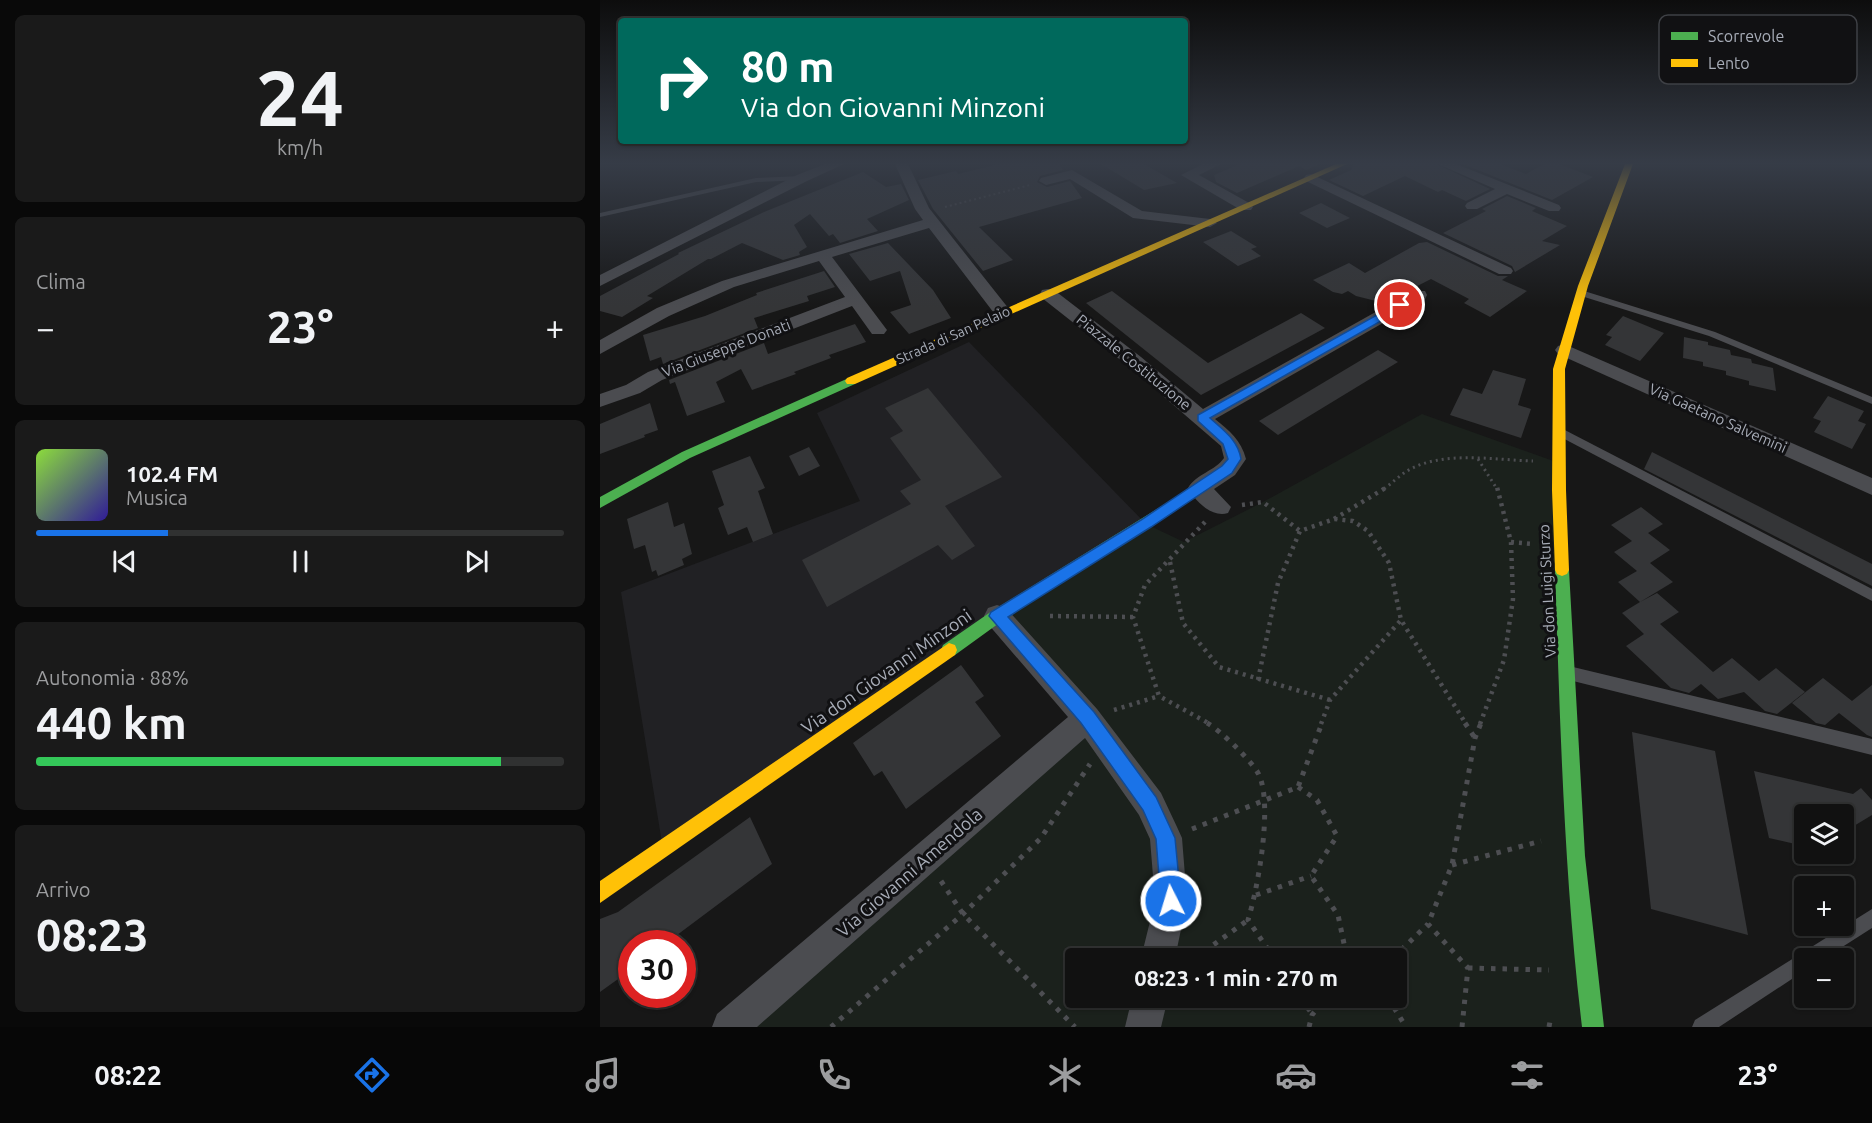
<!DOCTYPE html>
<html lang="it">
<meta charset="utf-8">
<style>
:root{--surface:#111;--page:#1a1a1a;--text:#f1f3f6;--muted:#9c9d9f;--line:#303131;--accent:#1a73e8}
body{margin:0;font-family:Ubuntu,sans-serif;background:var(--page);color:var(--text);height:100vh;display:flex;flex-direction:column;font-size:22px;white-space:nowrap}
*{box-sizing:border-box;margin:0}
p{font-size:20px;color:var(--muted)}
.icon{flex:none;width:33px;height:33px;fill:none;stroke:currentColor;stroke-width:2;stroke-linecap:round;stroke-linejoin:round}
.map{position:relative;flex:1;overflow:hidden}
.sheet{display:flex;flex-direction:column;gap:15px;padding:15px;background:#090909;width:600px}
.sheet>*{flex:none}
.banner{position:absolute;left:18px;top:18px;width:570px;height:126px;border-radius:6px;box-shadow:0 2px 4px #0004,0 0 0 2px var(--line);background:#00695c;color:#fff;overflow:hidden}
.tools{position:absolute;left:1194px;top:804px;display:grid;gap:12px}
.tools a{display:grid;place-items:center;width:60px;height:60px;border-radius:6px;background:var(--surface);box-shadow:0 2px 4px #0004,0 0 0 2px var(--line);font-size:30px}
.speed{position:absolute;left:18px;top:930px;display:flex;gap:12px;font-size:30px;font-weight:700;text-align:center}
.speed>*{display:grid;place-content:center;width:78px;height:78px;border-radius:50%;background:var(--surface);box-shadow:0 2px 4px #0004,0 0 0 2px var(--line);line-height:1}
.speed .limit{border:9px solid #d22;background:#fff;color:#111}
.pin{position:absolute;display:grid;place-items:center;width:51px;height:51px;color:#fff;margin:-26px;border:3px solid #fff;border-radius:50%;box-shadow:0 2px 6px #0007}
.me{position:absolute;width:66px;margin:-33px;rotate:355deg;stroke-linejoin:round;filter:drop-shadow(0 0 4px #0008)}
.turn{display:flex;align-items:center;gap:21px;height:126px;padding:0 24px;font-size:27px}
.turn .icon{width:78px;height:78px;stroke-width:2.5}
.turn b{display:block;font-size:42px;line-height:51px}
.big{font-size:45px;font-weight:700;line-height:1.1}
.sheet .widget{flex:1;display:flex;flex-direction:column;justify-content:center;gap:9px;min-width:0;padding:0 21px;border-radius:9px;background:var(--page)}
.sheet .dial{align-items:center;gap:0}
.dial b{font-size:78px;line-height:1}
.song{display:flex;align-items:center;gap:18px}
.cover{width:72px;height:72px;border-radius:9px;background:linear-gradient(135deg,hsl(90 70% 55%),hsl(250 70% 35%))}
.played{height:6px;border-radius:3px;background:linear-gradient(90deg,var(--accent) 25%,var(--line) 25%)}
.keys{display:flex;justify-content:space-around;direction:ltr}
.heat{display:flex;justify-content:space-between;align-items:center;font-size:33px;direction:ltr}
.charge{height:9px;border-radius:4px;background:linear-gradient(90deg,#34c759 88%,var(--line) 0)}
.trip{position:absolute;left:465px;top:948px;width:342px;height:60px;border-radius:6px;background:var(--surface);box-shadow:0 2px 4px #0004,0 0 0 2px var(--line);font-weight:700;line-height:60px;text-align:center}
.dock{display:flex;height:96px;justify-content:space-around;align-items:center;background:#070707;color:var(--muted)}
.dock .icon{width:42px;height:42px}
.dock .active{color:var(--accent)}
.dock b{font-size:27px;color:var(--text)}
main{display:flex;flex:1;min-height:0}
.map>svg:first-child{display:block}
.built{fill:#212124}
.green{fill:#1b211c;fill-rule:evenodd}
.building{fill:#343537}
.lines{fill:none;stroke-linecap:round;stroke-linejoin:round}
.path-far3{stroke:#4d4e52;stroke-width:2;stroke-dasharray:2 3;stroke-linecap:butt}
.path-far2{stroke:#4d4e52;stroke-width:3;stroke-dasharray:2 4;stroke-linecap:butt}
.path-far1{stroke:#4d4e52;stroke-width:4.5;stroke-dasharray:3 5;stroke-linecap:butt}
.path{stroke:#4d4e52;stroke-width:5;stroke-dasharray:4.5 7;stroke-linecap:butt}
.lane{fill:#4b4c50;fill-rule:evenodd}
.street{fill:#4b4c50;fill-rule:evenodd}
.fast{fill:#4caf50;fill-rule:evenodd}
.slow{fill:#ffc107;fill-rule:evenodd}
.route{fill:#1a73e8;stroke:#114b97;stroke-width:1.5}
.labels{text-anchor:middle;dominant-baseline:central;stroke-width:6;stroke-linejoin:round;paint-order:stroke}
.far-street-label{font-size:14px;fill:#a8adb8;stroke:#111113}
.street-label{font-size:15px;fill:#a8adb8;stroke:#111113}
.near-street-label{font-size:18px;fill:#a8adb8;stroke:#111113}
.key{fill:#111113;stroke:#3e4045;stroke-width:1.5}
.key-label{font-size:16px;fill:#a8adb8}
</style>
<main>
<section class="sheet">
<div class="widget dial"><b>24</b><p>km/h</p></div>
<div class="widget"><p>Clima</p>
<div class="heat"><a>−</a><b class="big">23°</b><a>+</a></div>
</div>
<div class="widget">
<div class="song"><i class="cover"></i><div><b>102.4 FM</b><p>Musica</p></div></div>
<div class="played"></div>
<div class="keys"><svg class="icon" aria-label="previous" viewBox="0 0 24 24"><path d="M18 5L8 12l10 7zM5 5v14"/></svg><svg class="icon" aria-label="pause" viewBox="0 0 24 24"><path d="M8 5v14M16 5v14"/></svg><svg class="icon" aria-label="next" viewBox="0 0 24 24"><path d="M6 5l10 7-10 7zM19 5v14"/></svg></div>
</div>
<div class="widget"><p>Autonomia · 88%</p><b class="big">440 km</b><div class="charge"></div></div>
<div class="widget"><p>Arrivo</p><b class="big">08:23</b></div>
</section>
<div class="map">
<svg width="1272" height="1027" viewBox="0 0 1272 1027">
<rect width="100%" height="100%" fill="#171717"/>
<!-- built -->
<polygon class="built" points="369,342 546,524 63,849 21,592 260,501 217,413"/>
<!-- green -->
<path class="green" d="M822 414 959 463 993 1027H128L483 721 397 616 546 524 584 542 663 502ZM476 958H796V998H476Z"/>
<!-- building -->
<g class="building">
<polygon points="399,164 459,164 463,170 440,176 437,182 447,187 470,181 482,198 379,227 413,260 383,271 333,209 318,180 356,171 358,174"/>
<polygon points="501,164 544,164 577,183 544,190"/>
<polygon points="640,164 720,164 706,170 699,166 637,193 616,182 614,175"/>
<polygon points="754,164 836,164 890,189 866,201 842,190 838,192 805,176 763,196 729,180 751,170"/>
<polygon points="863,164 900,164 926,174 944,164 959,164 993,177 952,200"/>
<polygon points="263,172 286,187 301,184 309,200 267,219 278,231 240,243 233,234 229,236 210,214 194,225 207,247 199,252 200,255 183,260 142,243 111,259 108,259 47,296 53,298 22,317 0,311 0,296 79,254 78,253 164,212"/>
<polygon points="907,196 936,208 932,211 967,226 942,241 960,245 915,272 912,266 843,233 886,211 882,209"/>
<polygon points="721,203 750,218 727,228 699,213"/>
<polygon points="631,231 657,247 651,249 661,256 638,266 603,242"/>
<polygon points="827,242 898,276 908,276 902,280 927,291 890,317 864,303 869,299 831,279 784,303 756,296 748,291 742,294 733,292 713,280 749,263 765,273 819,243"/>
<polygon points="288,243 333,290 351,318 309,334 290,312 311,305 300,271 270,281 249,254"/>
<polygon points="224,271 235,287 207,296 209,301 154,318 158,328 63,364 61,357 50,361 43,335 105,316 157,295 156,293"/>
<polygon points="512,291 608,363 701,313 725,328 601,395 486,303"/>
<polygon points="1023,316 1064,333 1040,361 1005,345 1012,337 1006,335"/>
<polygon points="255,324 266,342 229,355 231,358 194,372 196,374 152,390 141,369 116,382 125,402 87,416 75,382 70,384 69,380 164,343 168,354"/>
<polygon points="1084,337 1108,342 1108,345 1130,350 1131,355 1151,359 1152,363 1173,368 1176,391 1149,385 1149,381 1126,375 1126,371 1103,366 1103,362 1083,358"/>
<polygon points="778,350 798,362 678,435 659,421"/>
<polygon points="893,370 926,379 918,405 931,409 921,438 850,415 863,388 882,394"/>
<polygon points="328,388 402,477 345,506 375,546 352,560 338,545 227,607 202,560 311,504 300,491 321,480 290,438 303,431 285,408"/>
<polygon points="1228,396 1264,411 1258,421 1266,424 1252,449 1214,432 1221,421 1213,418"/>
<polygon points="50,403 58,430 44,435 45,437 0,454 0,424"/>
<polygon points="209,447 220,466 199,476 189,456"/>
<polygon points="1052,452 1272,564 1272,586 1044,469"/>
<polygon points="150,456 165,488 158,491 173,534 153,542 147,527 128,535 118,508 124,505 112,471"/>
<polygon points="68,502 74,527 84,523 92,554 82,559 84,565 58,576 56,570 52,572 45,545 34,549 27,519"/>
<polygon points="1041,507 1063,524 1048,533 1070,550 1050,563 1073,582 1040,602 1057,593 1079,612 1060,624 1113,672 1132,658 1159,681 1176,668 1205,692 1177,714 1165,711 1144,692 1118,699 1101,684 1089,693 1071,688 1026,646 1044,634 1022,613 1040,602 1018,582 1037,571 1014,552 1032,541 1011,525"/>
<polygon points="361,665 384,696 375,702 401,736 306,809 282,771 274,776 253,743"/>
<polygon points="1223,678 1252,701 1272,685 1272,737 1267,735 1239,713 1225,725 1216,723 1192,703"/>
<polygon points="1032,732 1115,751 1148,935 1051,909"/>
<polygon points="1154,771 1253,794 1261,788 1272,800 1272,815 1244,832 1244,814 1204,814 1204,846 1169,838"/>
<polygon points="150,817 172,864 65,944 32,944 32,969 0,992 0,919 18,912"/>
</g>
<g class="lines">
<!-- path-far3 -->
<polyline class="path-far3" points="345,207 430,185"/>
<!-- path-far2 -->
<g class="path-far2">
<polyline points="878,459 897,489"/>
<path d="M784 489C792 483 799 476 807 471 842 450 894 460 933 461"/>
</g>
<!-- path-far1 -->
<g class="path-far1">
<polyline points="642,505 663,502 700,531"/>
<polyline points="734,519 787,487"/>
<polyline points="605,522 545,585 533,617 559,696 610,724"/>
<polyline points="911,542 934,544"/>
<polyline points="570,562 583,623 619,667 730,700"/>
<polyline points="450,616 533,617"/>
<polyline points="658,680 678,583 700,531 734,519 753,521 768,531 789,563 801,620 866,724"/>
<polyline points="514,710 559,696"/>
<polyline points="721,724 730,700 801,620"/>
<polyline points="880,724 904,660 913,599 911,542 897,487"/>
</g>
<!-- path -->
<g class="path">
<path d="M607 723C619 729 654 763 659 775 673 805 658 888 648 920L674 958"/>
<polyline points="865,723 875,738"/>
<polyline points="698,787 717,800 737,836 711,876 738,915 747,958"/>
<polyline points="592,829 698,787 722,723"/>
<polyline points="852,865 941,841"/>
<polyline points="341,881 363,914 475,1027"/>
<polyline points="656,895 711,876"/>
<polyline points="595,958 648,920"/>
<polyline points="793,958 828,924"/>
<polyline points="868,968 949,970"/>
<polyline points="701,998 712,1014"/>
<polyline points="788,998 806,1027"/>
<polyline points="231,1027 363,914 441,838 490,764"/>
<polyline points="709,1027 712,1015 726,998"/>
<polyline points="862,1027 868,968 828,924 852,865 875,738 881,723"/>
<polyline points="949,1027 951,1016"/>
</g>
<!-- lane -->
<g class="lane">
<polygon points="202,176 206,178 205,180 156,182 0,217 0,213 156,178"/>
<polygon points="981,290 1115,332 1272,397 1272,404 1109,336 978,295 977,293"/>
<polygon points="959,427 1272,589 1272,601 955,434 954,431 955,428"/>
<polygon points="973,667 1272,739 1272,755 973,681 968,679 966,674 968,669"/>
<polygon points="1272,909 1272,928 1225,958 1204,958 1204,971 1119,1027 1092,1027 1095,1020"/>
</g>
<!-- street -->
<g class="street">
<polygon points="225,164 244,164 207,181 0,286 0,275 197,175"/>
<polygon points="295,164 308,164 329,208 409,309 412,313 409,317 397,317 329,228 232,257 287,330 284,334 272,334 252,306 62,380 40,393 0,407 0,394 26,385 48,372 245,297 219,261 134,287 69,316 0,354 0,340 57,308 122,281 323,220 315,209"/>
<polygon points="603,164 621,164 599,175 651,204 653,207 651,210 641,210 581,175"/>
<polygon points="838,164 856,164 959,205 961,208 959,211 949,211 907,194 877,209 867,209 865,206 867,203 895,189"/>
<polygon points="472,170 542,211 610,219 617,223 610,227 533,218 470,179 446,185 439,181 441,178"/>
<polygon points="711,174 911,268 913,271 911,274 899,274 706,181 704,178 706,175"/>
<path d="M448 289 454 290 541 357 603 409 813 291H825L827 295 825 299 615 419C630 431 641 440 646 459L635 475 614 489 631 507 628 513C612 518 596 502 588 488 596 474 615 471 624 458L621 446 527 365 442 298 440 294 442 290Z"/>
<polygon points="964,344 1272,478 1272,495 958,354 955,350 958,346"/>
<polygon points="397,605 406,608 497,709 561,793 577,827 582,838 587,901 575,958 541,958 555,901 550,839 539,815 485,738 157,1027 112,1027 117,1014 468,717 388,624 384,616 388,608"/>
<polygon points="532,998 568,998 561,1027 525,1027"/>
</g>
<!-- fast -->
<g class="fast">
<polygon points="251,377 255,378 255,384 90,458 0,508 0,497 82,452"/>
<polygon points="599,483 604,485 606,488 604,491 402,621 355,655 349,657 343,655 341,650 343,645 392,611"/>
<path d="M962 564 967 566 969 570 985 856 1004 1027H982C964 875 960 723 955 570L957 566Z"/>
</g>
<!-- slow -->
<g class="slow">
<polygon points="736,164 747,164 255,384 247,384 245,381 247,378"/>
<polygon points="1025,164 1033,164 988,286 965,369 966,490 969,570 967,574 962,576 957,574 955,570 952,490 953,369 978,286"/>
<polygon points="349,643 355,645 357,650 355,655 0,903 0,881"/>
</g>
</g>
<!-- sky -->
<linearGradient id="sky" x2="0" y2="1"><stop stop-color="#0d0d0d"/><stop offset="0.53" stop-color="#363c47"/><stop offset="1" stop-color="#363c47" stop-opacity="0"/></linearGradient>
<rect width="1272" height="308" fill="url(#sky)"/>
<!-- route -->
<path class="route" d="M800 302 806 305 804 308 610 418C624 431 638 440 641 459L632 473 551 527 408 617 494 712 556 797 575 838 581 901 578 908 571 911 564 908 561 901 556 839 543 810 481 723 389 616 391 612 541 520 622 466 628 459 623 444 598 421V415Z"/>
<g class="labels">
<!-- far-street labels -->
<g class="far-street-label">
<text transform="translate(353 335) rotate(-24)">Strada di San Pelaio</text>
</g>
<!-- street labels -->
<g class="street-label">
<text transform="translate(126 348) rotate(-21)">Via Giuseppe Donati</text>
<text transform="translate(534 362) rotate(39)">Piazzale Costituzione</text>
<text transform="translate(1118 418) rotate(24)">Via Gaetano Salvemini</text>
<text transform="translate(947 591) rotate(-93)">Via don Luigi Sturzo</text>
</g>
<!-- near-street labels -->
<g class="near-street-label">
<text transform="translate(286 671) rotate(-35)">Via don Giovanni Minzoni</text>
<text transform="translate(309 872) rotate(-41)">Via Giovanni Amendola</text>
</g>
</g>
<!-- legend -->
<rect x="1059" y="15" width="198" height="69" rx="9" class="key"/>
<rect x="1071" y="32" width="27" height="8" fill="#4caf50"/>
<rect x="1071" y="59" width="27" height="8" fill="#ffc107"/>
<g class="key-label">
<text x="1108" y="42">Scorrevole</text>
<text x="1108" y="69">Lento</text>
</g>
</svg>
<div class="tools">
<a><svg class="icon" aria-label="layers" viewBox="0 0 24 24"><path d="M12 4l9 5-9 5-9-5zM3 14l9 5 9-5"/></svg></a>
<a>+</a>
<a>−</a>
</div>
<div class="speed"><div class="limit">30</div></div>
<div class="pin" style="left:800px;top:305px;background:#d93025"><svg class="icon" aria-label="arrive" viewBox="0 0 24 24"><path d="M6 21V4h12l-3 4 3 4H6"/></svg></div>
<svg class="me" style="left:571px;top:901px" viewBox="-20 -20 40 40"><circle r="17" fill="#1a73e8" stroke="#fff" stroke-width="3"/><path d="M0-11L8 9 0 5-8 9z" fill="#fff"/></svg>
<div class="trip">08:23 · 1 min · 270 m</div>
<div class="banner">
<div class="turn"><svg class="icon" aria-label="right" viewBox="0 0 24 24"><path d="M7 20v-9h11M14 6l5 5-5 5"/></svg><div><b>80 m</b>Via don Giovanni Minzoni</div></div>
</div>
</div>
</main>
<nav class="dock">
<b>08:22</b>
<svg class="icon active" aria-label="directions" viewBox="0 0 24 24"><path d="M12 3l9 9-9 9-9-9zM9 14v-3h6M13 9l2 2-2 2"/></svg>
<svg class="icon" aria-label="music" viewBox="0 0 24 24"><path d="M9 18V5l10-2v13"/><circle cx="6" cy="18" r="3"/><circle cx="16" cy="16" r="3"/></svg>
<svg class="icon" aria-label="phone" viewBox="0 0 24 24"><path d="M5 4h4l2 5-3 2q2 4 5 5l2-3 5 2v4C11 20 4 13 5 4z"/></svg>
<svg class="icon" aria-label="climate" viewBox="0 0 24 24"><path d="M12 3v18M4 7l16 10M4 17L20 7"/></svg>
<svg class="icon" aria-label="car" viewBox="0 0 24 24"><path d="M5 17H2v-5l4-1 3-4h7l3 4 3 1v5h-3M9 17h6M6 11h13"/><circle cx="7" cy="17" r="2"/><circle cx="17" cy="17" r="2"/></svg>
<svg class="icon" aria-label="filters" viewBox="0 0 24 24"><path d="M4 7h16M4 17h16"/><circle cx="9" cy="7" r="2"/><circle cx="15" cy="17" r="2"/></svg>
<b>23°</b>
</nav>
